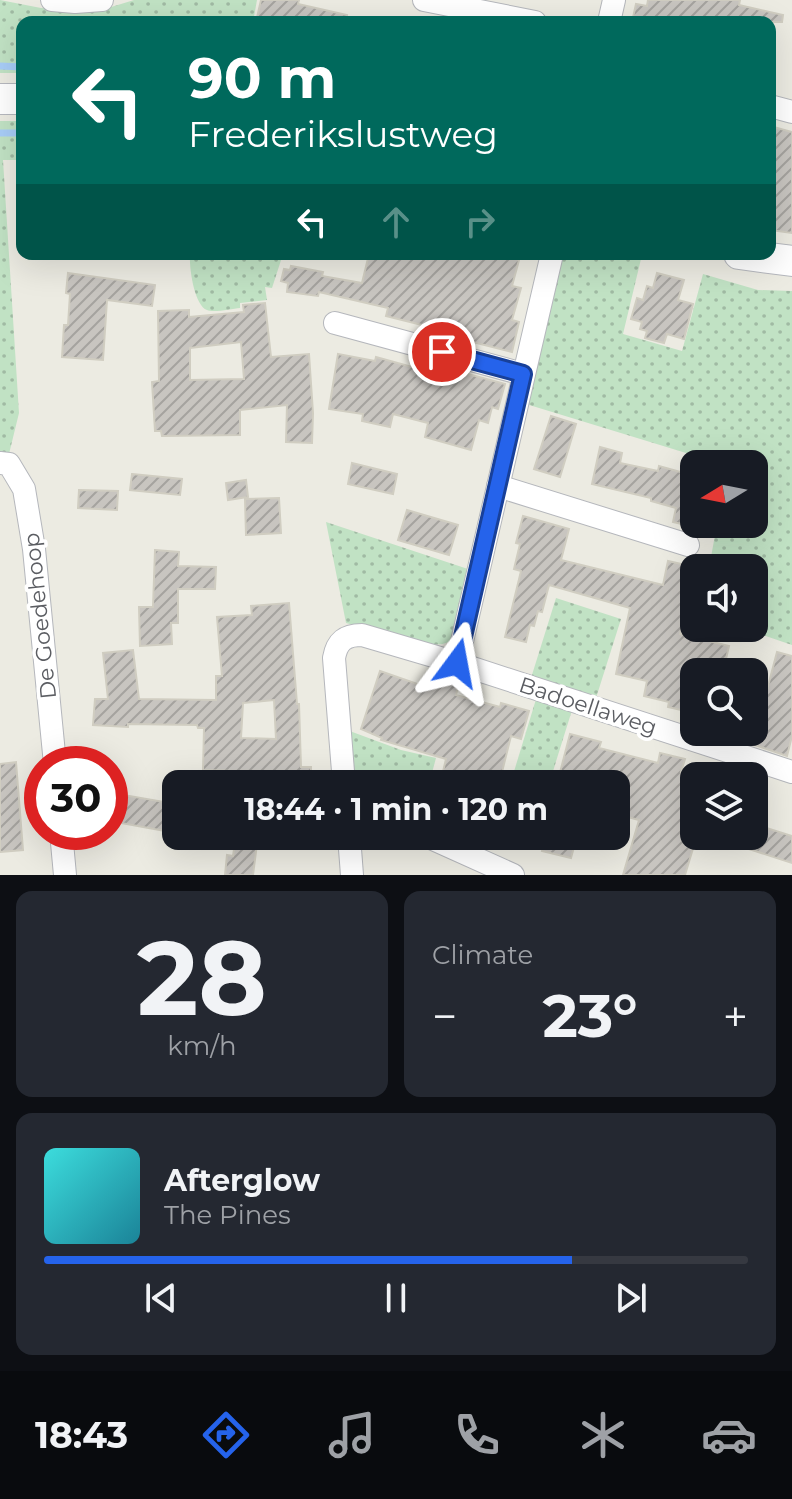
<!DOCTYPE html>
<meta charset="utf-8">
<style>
:root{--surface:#171b24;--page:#242831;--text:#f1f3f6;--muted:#9ea1a6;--line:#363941;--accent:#2563eb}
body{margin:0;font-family:Montserrat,sans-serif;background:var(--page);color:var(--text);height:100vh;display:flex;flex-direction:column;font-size:30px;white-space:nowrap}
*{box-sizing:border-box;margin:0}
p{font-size:26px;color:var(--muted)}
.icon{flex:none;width:44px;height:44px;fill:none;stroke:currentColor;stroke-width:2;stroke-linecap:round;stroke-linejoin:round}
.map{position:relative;height:875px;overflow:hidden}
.panel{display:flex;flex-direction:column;gap:16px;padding:16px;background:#0d0f14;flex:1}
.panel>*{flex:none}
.banner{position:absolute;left:16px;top:16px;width:760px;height:244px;border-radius:16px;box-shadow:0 8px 32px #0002;background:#00695c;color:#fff;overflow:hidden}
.needle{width:52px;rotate:260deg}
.tools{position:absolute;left:680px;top:450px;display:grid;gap:16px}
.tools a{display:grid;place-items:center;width:88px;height:88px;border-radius:16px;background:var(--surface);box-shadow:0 8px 32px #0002;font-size:40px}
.speed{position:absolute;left:24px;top:746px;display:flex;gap:16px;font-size:40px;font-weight:700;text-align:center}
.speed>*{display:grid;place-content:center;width:104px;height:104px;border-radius:50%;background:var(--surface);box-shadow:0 8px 32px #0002;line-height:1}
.speed .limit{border:12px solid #d22;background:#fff;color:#111}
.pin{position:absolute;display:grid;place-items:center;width:68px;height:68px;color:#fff;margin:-34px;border:4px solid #fff;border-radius:50%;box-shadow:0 2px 8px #0007}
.me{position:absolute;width:88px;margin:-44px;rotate:13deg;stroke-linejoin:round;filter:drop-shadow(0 0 6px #0008)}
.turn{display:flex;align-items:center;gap:28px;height:168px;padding:0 40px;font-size:36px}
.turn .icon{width:104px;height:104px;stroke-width:2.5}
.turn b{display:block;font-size:56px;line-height:68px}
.lanes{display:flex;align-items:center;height:76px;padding:0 40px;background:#0003;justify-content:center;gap:40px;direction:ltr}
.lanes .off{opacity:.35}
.big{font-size:60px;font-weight:700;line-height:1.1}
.panel .widget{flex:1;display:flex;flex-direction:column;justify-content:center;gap:12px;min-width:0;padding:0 28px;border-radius:16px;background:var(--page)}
.panel .dial{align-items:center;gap:0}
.dial b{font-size:104px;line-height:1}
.song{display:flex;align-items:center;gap:24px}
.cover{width:96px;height:96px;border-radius:12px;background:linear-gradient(135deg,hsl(180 70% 55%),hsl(190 70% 35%))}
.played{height:8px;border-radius:4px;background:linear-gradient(90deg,var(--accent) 75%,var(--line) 75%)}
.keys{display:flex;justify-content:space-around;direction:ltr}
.heat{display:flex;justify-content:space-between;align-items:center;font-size:44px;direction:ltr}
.panel .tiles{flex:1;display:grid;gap:16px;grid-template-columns:1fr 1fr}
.widget:last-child{grid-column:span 2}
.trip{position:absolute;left:162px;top:770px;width:468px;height:80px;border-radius:16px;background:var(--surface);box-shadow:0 8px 32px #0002;font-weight:700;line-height:80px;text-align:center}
.tabs{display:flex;height:128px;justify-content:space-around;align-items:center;background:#090b0e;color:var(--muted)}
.tabs .icon{width:56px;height:56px}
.tabs .on{color:var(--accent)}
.tabs b{font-size:36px;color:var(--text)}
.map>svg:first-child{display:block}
.grass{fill:url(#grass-dots)}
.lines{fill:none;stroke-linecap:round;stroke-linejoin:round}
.stream{stroke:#a8cdf7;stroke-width:7}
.building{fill:url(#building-hatch);stroke:#d0cdc1;stroke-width:2;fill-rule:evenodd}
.minor-casing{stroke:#b5b7bc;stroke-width:24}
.secondary-casing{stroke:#b6b8be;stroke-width:32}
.minor{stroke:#fff;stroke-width:22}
.secondary{stroke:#fff;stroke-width:30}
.route-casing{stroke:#184099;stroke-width:20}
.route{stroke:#2563eb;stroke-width:14}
.labels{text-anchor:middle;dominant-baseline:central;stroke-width:7;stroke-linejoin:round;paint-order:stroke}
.street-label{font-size:22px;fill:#5b5d62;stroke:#fff}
</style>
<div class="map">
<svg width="792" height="875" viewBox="0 0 792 875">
<defs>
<pattern id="grass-dots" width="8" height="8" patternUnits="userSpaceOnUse" patternTransform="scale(2)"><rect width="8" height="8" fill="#c1e2c4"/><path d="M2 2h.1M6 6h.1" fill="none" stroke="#a0baa3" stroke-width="1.8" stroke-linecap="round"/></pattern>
<pattern id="building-hatch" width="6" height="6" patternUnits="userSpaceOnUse" patternTransform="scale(2)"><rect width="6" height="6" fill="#c8c5c0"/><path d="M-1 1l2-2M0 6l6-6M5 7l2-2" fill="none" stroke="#a5a39f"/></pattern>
</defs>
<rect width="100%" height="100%" fill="#ecebe2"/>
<!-- grass -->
<g class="grass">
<polygon points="0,0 41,8 84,11 108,8 134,0 257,0 253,22 22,22 22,73 0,73"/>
<polygon points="0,121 22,121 22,160 3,160 19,413 9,454 0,454"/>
<path d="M190 254H283L272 288 265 287 267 300 240 303V308C232 309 213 313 207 310 194 305 189 267 190 254Z"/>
<polygon points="560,254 626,254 641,259 623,334 682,351 703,274 758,290 792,291 792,645 742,628 754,628 754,568 709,568 717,524 754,524 754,464 722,464 526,404"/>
<path d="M326 522 471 570 454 638C445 646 436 645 424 644L346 623Z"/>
<polygon points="556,598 621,619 596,698 531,678"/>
<polygon points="537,696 573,707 549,784 532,784 512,778"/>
<polygon points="347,730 401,750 436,758 429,784 351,784"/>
</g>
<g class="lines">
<!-- stream -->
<g class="stream">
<polyline points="0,66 22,67"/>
<polyline points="0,133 22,133"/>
</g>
</g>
<!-- building -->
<g class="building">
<polygon points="261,0 299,0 298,4 347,15 346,22 256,22"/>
<polygon points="648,0 740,0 739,5 783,15 782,22 632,22 636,4 647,6"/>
<polygon points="770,126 792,132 792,233 770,230"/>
<polygon points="369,254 515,254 514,258 519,260 512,286 521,288 512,320 519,322 512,352 453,337 454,333 386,316 388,308 319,292 318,296 287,292 288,283 281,281 284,269 290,270 291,266 323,272 322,276 362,283"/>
<polygon points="68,273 155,285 152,306 107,300 103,360 62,357 64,325 68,325 70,294 66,293"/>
<polygon points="657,273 684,280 678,300 693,304 684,339 667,334 664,343 645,338 647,331 640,329 642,322 631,319 637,298 643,300 647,286 653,288"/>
<path d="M265 303 271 357 309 354 313 413 312 443 286 442 287 405 240 410V435L162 436 161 431H155L152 382 159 381 158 311 189 310V317L244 312 243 305ZM241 342 244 379 190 380V348Z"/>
<polygon points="338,354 375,361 376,357 441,375 442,372 445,373 446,368 505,384 498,409 492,407 488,423 479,420 471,450 425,437 428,423 393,414 390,427 362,421 363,414 329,409"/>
<polygon points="551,416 576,424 560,477 534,469"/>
<polygon points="600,447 622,453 620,463 658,471 659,466 684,473 687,461 694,462 694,527 673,522 676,508 651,501 651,498 592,484"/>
<polygon points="352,463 397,474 393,494 348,484"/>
<polygon points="132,474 182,479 180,495 130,490"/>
<polygon points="246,480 248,497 228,500 226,483"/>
<polygon points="79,490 118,491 117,510 78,508"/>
<polygon points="279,498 281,533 246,535 245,499"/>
<polygon points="407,510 458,525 449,555 398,540"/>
<polygon points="523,516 569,529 561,560 663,585 668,561 695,567 680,634 729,646 723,672 694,672 694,713 668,707 669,702 644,696 647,681 616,674 630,608 549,585 542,612 538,611 534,626 530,625 526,642 505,637 521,571 514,569 520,544 516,543"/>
<polygon points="155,550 179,552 178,566 216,567 215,589 178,589 178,623 171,623 172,644 140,646 139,607 153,607"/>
<path d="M289 603 297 704H299L301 767H311V784H285L286 779 263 778V772L203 770 204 728H198L197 725 128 724V727L93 725 95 699H108L103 653 133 650 139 699 216 700V676H222L217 617 252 615 251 606ZM274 700 276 739 241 738 243 703Z"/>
<polygon points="777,652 792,656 792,736 787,756 752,744 754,738 754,687 767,690"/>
<polygon points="380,671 423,686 426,674 459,682 456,695 500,707 501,703 529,711 521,739 511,736 499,784 440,784 446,759 381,740 382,738 361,729"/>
<polygon points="570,734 601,742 599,748 658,763 660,753 685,759 681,772 694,776 694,845 685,875 623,875 639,820 616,814 620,799 616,798 616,784 557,784"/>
<polygon points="16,762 23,850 0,852 0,764"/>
<polygon points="112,793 176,804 176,833 110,821"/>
<polygon points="754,824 792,836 792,863 746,848 750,836 754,836"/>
<polygon points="236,836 258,836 253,875 225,875 227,855 233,856"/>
<polygon points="546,836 577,836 571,858 542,851"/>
</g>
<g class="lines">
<!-- minor casing -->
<g class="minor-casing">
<g id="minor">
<polyline points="52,0 75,2 102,0"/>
<polyline points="424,0 535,22"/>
<polyline points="609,22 614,0"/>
<polyline points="770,106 792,112"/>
<polyline points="335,323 523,374"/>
<polyline points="0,463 9,464 24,489 34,549 55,764"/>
<polyline points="498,486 688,545"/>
<polyline points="457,663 552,254"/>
<path d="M344 784 334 658C337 641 345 635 362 635L457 663 792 772"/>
<polyline points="61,832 65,875"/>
<polyline points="349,836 352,875"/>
<polyline points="433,839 513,875"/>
</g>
</g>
<!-- secondary casing -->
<g class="secondary-casing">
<g id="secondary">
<polyline points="0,99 22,99"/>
<polyline points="739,254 792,261"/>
</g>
</g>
<!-- minor -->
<use href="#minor" class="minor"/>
<!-- secondary -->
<use href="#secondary" class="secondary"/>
</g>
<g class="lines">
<!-- route casing -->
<g class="route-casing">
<polyline id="route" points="442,352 523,374 457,663"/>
</g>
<!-- route -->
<use href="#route" class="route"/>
</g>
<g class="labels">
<!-- street labels -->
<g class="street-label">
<text transform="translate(40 616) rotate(-96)">De Goedehoop</text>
<text transform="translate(588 706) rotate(18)">Badoellaweg</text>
</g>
</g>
</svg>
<div class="tools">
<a><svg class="needle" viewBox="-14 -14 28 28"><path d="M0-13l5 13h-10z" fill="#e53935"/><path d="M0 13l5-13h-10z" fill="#9ea1a6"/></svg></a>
<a><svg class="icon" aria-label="sound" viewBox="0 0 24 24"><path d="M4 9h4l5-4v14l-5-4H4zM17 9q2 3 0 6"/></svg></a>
<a><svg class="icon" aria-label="search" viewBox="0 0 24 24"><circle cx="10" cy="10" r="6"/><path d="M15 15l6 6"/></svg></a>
<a><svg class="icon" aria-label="layers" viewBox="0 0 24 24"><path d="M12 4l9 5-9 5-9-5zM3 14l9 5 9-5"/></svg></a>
</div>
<div class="speed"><div class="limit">30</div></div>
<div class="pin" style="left:442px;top:352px;background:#d93025"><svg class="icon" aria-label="arrive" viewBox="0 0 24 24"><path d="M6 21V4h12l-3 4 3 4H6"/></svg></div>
<svg class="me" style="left:457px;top:663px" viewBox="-20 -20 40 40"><path d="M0-17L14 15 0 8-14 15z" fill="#2563eb" stroke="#fff" stroke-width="4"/></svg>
<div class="trip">18:44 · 1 min · 120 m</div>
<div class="banner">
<div class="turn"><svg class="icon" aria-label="left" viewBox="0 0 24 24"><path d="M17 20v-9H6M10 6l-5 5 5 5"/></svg><div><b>90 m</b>Frederikslustweg</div></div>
<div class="lanes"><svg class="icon" aria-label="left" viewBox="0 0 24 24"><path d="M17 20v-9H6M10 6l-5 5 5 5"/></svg><svg class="icon off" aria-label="ahead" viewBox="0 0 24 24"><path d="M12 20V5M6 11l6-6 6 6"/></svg><svg class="icon off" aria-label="right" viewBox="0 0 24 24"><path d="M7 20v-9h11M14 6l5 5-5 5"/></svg></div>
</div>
</div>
<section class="panel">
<div class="tiles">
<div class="widget dial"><b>28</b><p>km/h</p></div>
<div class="widget"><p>Climate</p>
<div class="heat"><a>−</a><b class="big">23°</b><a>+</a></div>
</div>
<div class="widget">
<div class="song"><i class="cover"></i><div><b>Afterglow</b><p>The Pines</p></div></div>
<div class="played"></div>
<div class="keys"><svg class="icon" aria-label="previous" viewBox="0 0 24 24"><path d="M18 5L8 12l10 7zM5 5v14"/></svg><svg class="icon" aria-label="pause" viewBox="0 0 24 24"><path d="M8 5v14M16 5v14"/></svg><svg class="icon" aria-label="next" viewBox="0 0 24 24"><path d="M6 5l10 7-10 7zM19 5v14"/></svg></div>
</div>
</div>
</section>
<nav class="tabs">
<b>18:43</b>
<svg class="icon on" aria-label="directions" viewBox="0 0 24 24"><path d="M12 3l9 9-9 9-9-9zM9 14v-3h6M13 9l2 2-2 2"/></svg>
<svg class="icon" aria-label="music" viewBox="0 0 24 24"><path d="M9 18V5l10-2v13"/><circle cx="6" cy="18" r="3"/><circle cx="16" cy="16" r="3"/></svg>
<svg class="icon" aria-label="phone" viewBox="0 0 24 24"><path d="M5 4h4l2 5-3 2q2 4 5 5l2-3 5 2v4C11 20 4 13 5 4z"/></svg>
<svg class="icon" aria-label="climate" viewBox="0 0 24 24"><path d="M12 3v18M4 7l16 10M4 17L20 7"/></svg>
<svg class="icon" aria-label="car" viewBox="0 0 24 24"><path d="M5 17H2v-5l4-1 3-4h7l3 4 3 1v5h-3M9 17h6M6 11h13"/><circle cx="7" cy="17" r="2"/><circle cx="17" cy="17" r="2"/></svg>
</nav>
